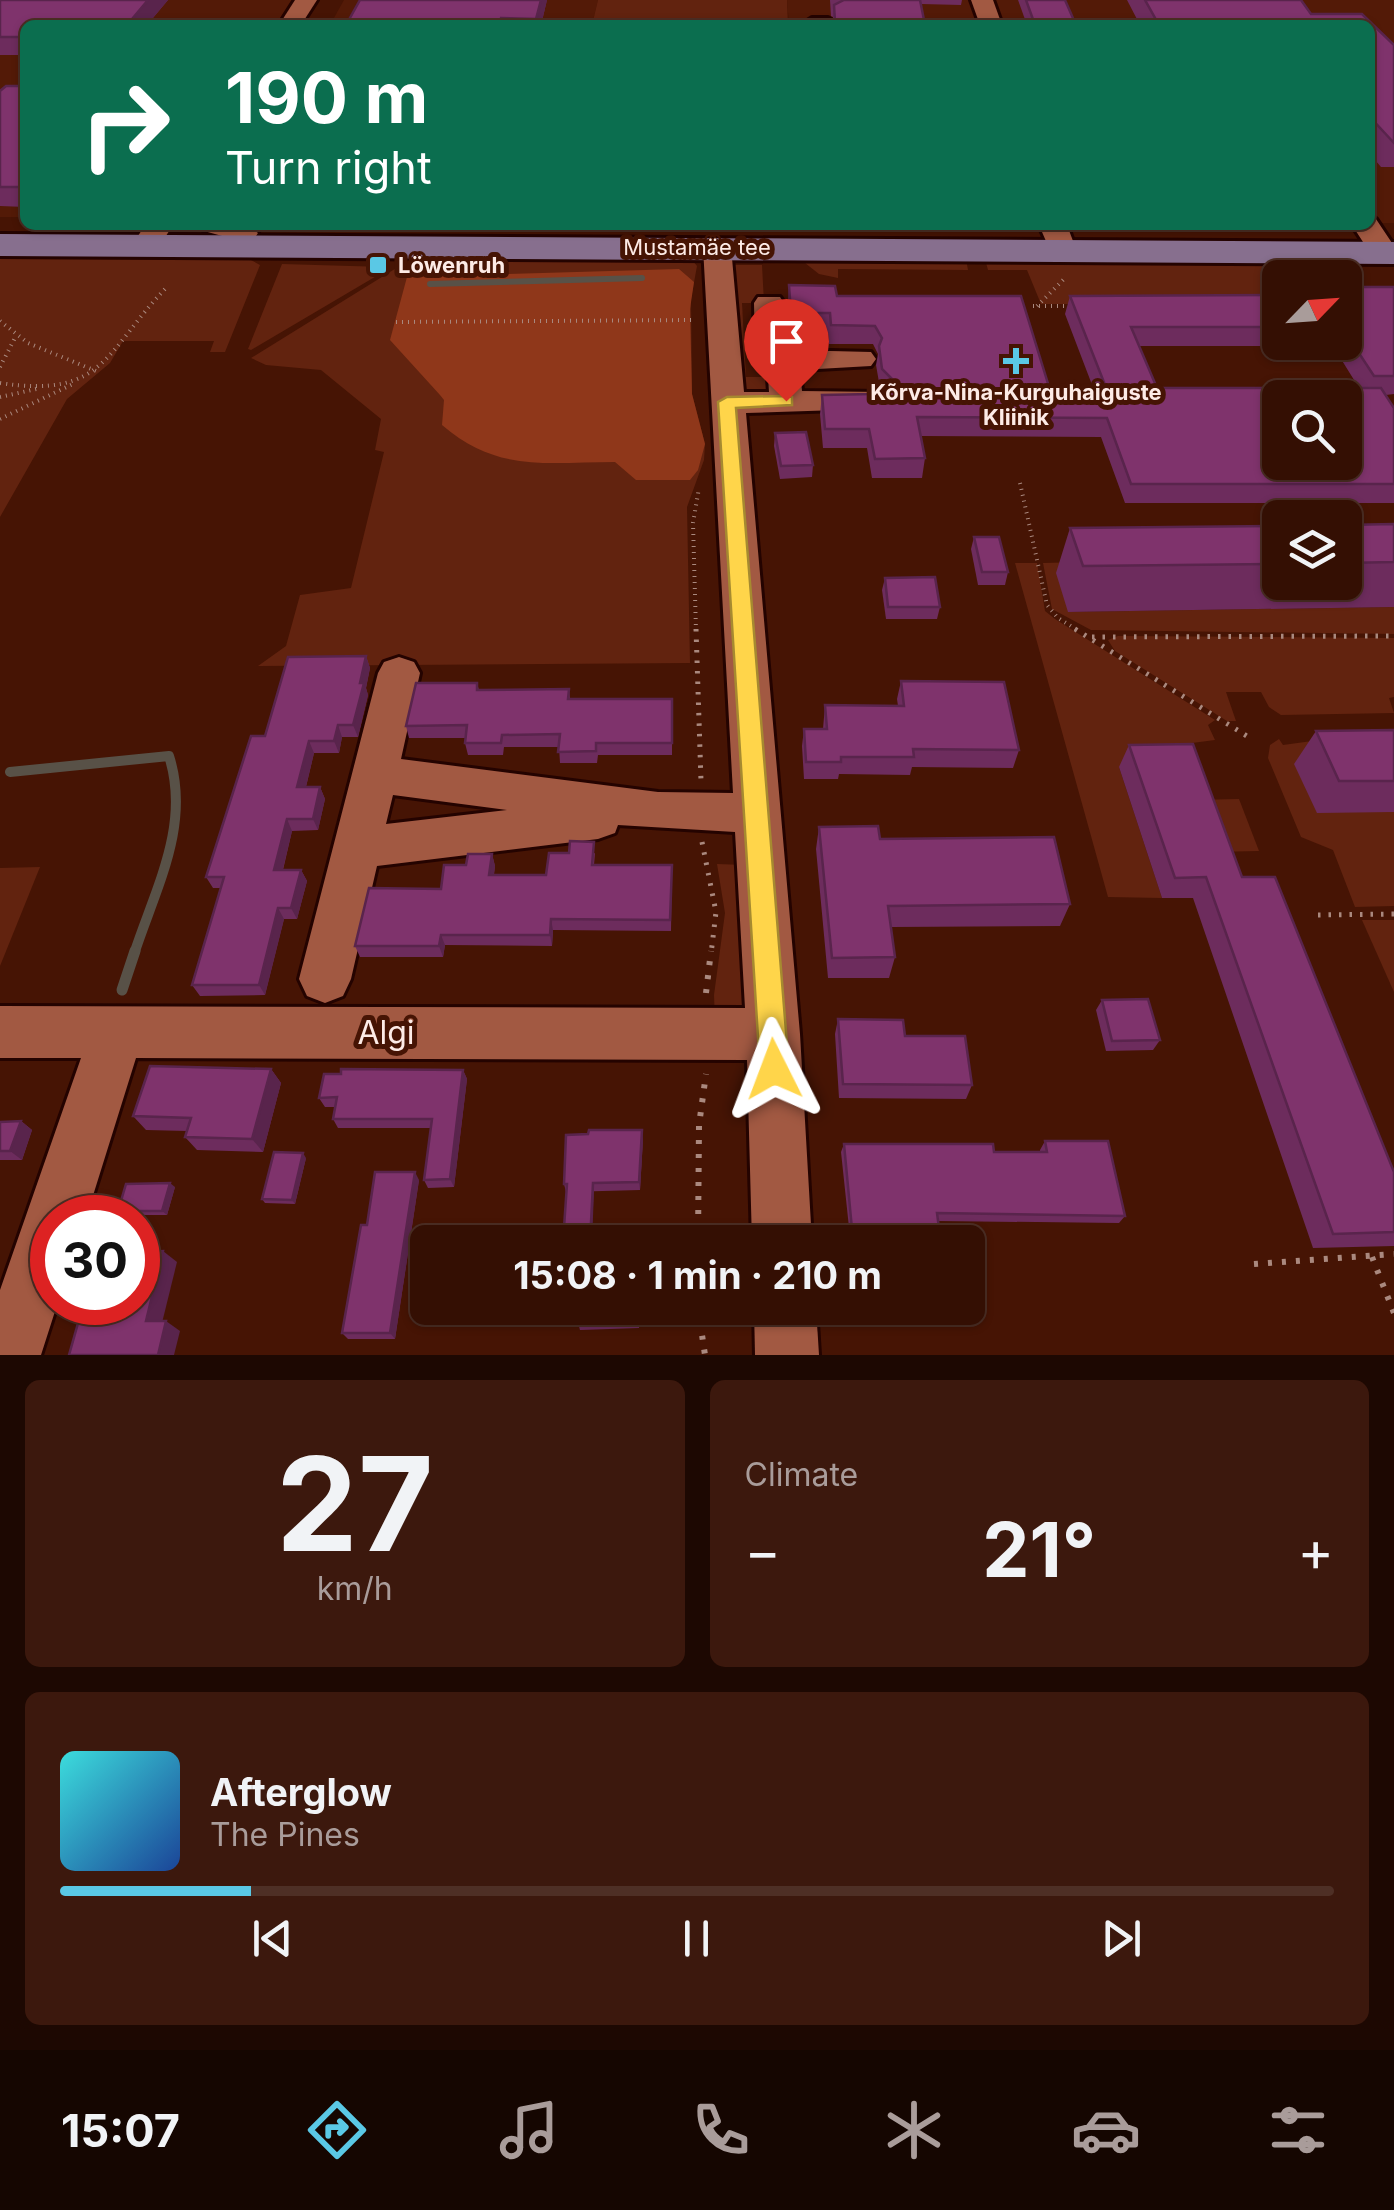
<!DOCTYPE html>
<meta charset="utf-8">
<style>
:root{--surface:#340f03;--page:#3c180d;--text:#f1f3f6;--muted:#a99c9a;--line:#4e2f25;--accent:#5ac8e5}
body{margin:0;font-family:Inter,sans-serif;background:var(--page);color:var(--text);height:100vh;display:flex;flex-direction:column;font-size:38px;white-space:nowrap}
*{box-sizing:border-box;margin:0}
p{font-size:32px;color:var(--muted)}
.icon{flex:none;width:55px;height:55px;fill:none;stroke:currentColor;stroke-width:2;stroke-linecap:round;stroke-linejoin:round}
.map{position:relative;height:1355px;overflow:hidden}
.side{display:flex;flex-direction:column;gap:25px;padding:25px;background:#1d0802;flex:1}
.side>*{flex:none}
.hud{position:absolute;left:20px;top:20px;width:1355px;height:210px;border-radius:15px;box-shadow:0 2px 8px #0004,0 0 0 2px var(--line);background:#0b6e4f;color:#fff;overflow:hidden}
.needle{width:65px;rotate:65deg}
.tools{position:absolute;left:1262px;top:260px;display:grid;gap:20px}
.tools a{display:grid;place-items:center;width:100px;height:100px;border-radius:15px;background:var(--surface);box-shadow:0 2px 8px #0004,0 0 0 2px var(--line);font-size:50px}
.speed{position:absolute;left:30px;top:1195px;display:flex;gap:20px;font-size:50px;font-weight:700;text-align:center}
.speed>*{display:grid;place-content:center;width:130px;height:130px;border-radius:50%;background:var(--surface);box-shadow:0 2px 8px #0004,0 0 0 2px var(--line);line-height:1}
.speed .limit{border:15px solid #d22;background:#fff;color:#111}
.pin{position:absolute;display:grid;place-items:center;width:85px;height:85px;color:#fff;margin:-102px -42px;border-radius:50% 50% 50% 0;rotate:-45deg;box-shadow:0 0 10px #0007}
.pin .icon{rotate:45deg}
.me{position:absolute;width:110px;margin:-55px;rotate:357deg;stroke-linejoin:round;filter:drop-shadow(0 0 8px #0008)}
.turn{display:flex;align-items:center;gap:35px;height:210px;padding:0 40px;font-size:45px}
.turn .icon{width:130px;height:130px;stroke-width:2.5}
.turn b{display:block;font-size:70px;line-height:85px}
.big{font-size:75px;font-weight:700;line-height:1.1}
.side .widget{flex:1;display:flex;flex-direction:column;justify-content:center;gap:15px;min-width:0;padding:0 35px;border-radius:15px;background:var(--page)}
.side .dial{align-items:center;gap:0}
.dial b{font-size:130px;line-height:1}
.song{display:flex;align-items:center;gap:30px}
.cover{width:120px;height:120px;border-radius:15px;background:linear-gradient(135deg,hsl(180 70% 55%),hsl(220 70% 35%))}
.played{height:10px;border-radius:5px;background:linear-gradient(90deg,var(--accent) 15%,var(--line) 15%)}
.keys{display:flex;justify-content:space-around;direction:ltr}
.heat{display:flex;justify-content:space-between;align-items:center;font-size:55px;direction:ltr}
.side .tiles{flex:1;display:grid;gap:25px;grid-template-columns:1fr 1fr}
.widget:last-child{grid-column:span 2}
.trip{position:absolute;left:410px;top:1225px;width:575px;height:100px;border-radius:15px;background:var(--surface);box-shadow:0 2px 8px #0004,0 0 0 2px var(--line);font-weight:700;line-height:100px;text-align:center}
.tabs{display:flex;height:160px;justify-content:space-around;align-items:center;background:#150601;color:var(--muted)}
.tabs .icon{width:70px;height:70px}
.tabs .selected{color:var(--accent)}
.tabs b{font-size:45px;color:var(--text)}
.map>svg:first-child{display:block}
.built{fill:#531a07}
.green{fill:#62230f}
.forest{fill:#8f371a}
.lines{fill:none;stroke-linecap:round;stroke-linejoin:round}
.stream-far2{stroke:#585147;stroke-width:6}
.stream-far1{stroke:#585147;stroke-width:10}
.stream{stroke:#585147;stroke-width:11}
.minor-casing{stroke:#240300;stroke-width:6}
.major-casing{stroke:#240300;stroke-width:6}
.path-far2{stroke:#aa897f;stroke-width:4;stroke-dasharray:1 5;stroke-linecap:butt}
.path-far1{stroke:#aa897f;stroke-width:5;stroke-dasharray:2.5 8;stroke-linecap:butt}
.path{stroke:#aa897f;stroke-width:6;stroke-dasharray:4 10;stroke-linecap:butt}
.minor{fill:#a25942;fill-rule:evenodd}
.major{fill:#876f8e;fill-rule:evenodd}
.wall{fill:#6d2c5d;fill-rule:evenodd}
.shaded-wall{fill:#59244c}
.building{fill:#7f336c;stroke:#59244c;stroke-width:2.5;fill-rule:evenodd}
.route{fill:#ffd54a;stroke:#a68a30;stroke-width:2.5}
.poi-dot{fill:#5ac8e5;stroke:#461404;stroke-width:4}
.labels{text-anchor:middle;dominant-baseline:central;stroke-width:10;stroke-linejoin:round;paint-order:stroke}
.far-street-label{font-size:22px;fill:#fdebe6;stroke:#461404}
.far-poi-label{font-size:22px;font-weight:bold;fill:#fdebe6;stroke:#461404;text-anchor:start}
.near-street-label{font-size:32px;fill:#fdebe6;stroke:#461404}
</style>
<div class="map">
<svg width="1394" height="1355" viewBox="0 0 1394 1355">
<rect width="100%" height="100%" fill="#461404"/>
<!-- built -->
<g class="built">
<polygon points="0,0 292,0 276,25 25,25 25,217 0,217"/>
<polygon points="344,0 598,0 592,25 330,25"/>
<polygon points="787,0 1394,0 1394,223 1370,223 1370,25 789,25"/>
</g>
<!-- green -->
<g class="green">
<polygon points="598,0 787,0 788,25 592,25"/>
<polygon points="439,225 959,227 571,230"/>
<polygon points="475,257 692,260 697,266 691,299 692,394 705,444 704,460 687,507 690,663 258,666 286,646 300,595 351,588 384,452 375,450 381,419 321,370 266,365 251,358 398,267"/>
<polygon points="0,259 251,260 260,265 225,352 210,352 214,341 123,341 110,363 67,399 0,517"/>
<polygon points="800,259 966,259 968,270 838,269 838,278 819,274"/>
<polygon points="985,259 1285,260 1296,277 1280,278 1277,304 1041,304 1027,270 988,270"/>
<polygon points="282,264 385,267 390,268 251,350 248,349"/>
<polygon points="725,265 762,265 764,303 742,303 746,377 770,377 771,393 743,395"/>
<polygon points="1083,562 1068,612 1394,607 1394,634 1091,630 1052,609 1043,563"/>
<polygon points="1015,563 1037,563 1045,611 1055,619 1215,720 1208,725 1215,740 1192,743 1177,759 1119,767 1162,898 1108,897"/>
<polygon points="1118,636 1394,638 1394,697 1389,698 1394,713 1281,715 1269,707 1261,692 1226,692 1236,721 1227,721 1115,651 1108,640"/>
<polygon points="1279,739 1283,745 1312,741 1394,812 1394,906 1355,907 1333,850 1301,837 1268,758 1270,745"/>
<polygon points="1239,799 1259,851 1212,852 1193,800"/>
<polygon points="717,864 745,865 749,1000 742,1012 715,1020 714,995 725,913"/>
<polygon points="40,867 0,966 0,868"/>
<polygon points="1362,920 1394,920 1394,992"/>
</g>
<!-- forest -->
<path class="forest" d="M679 269 694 282 690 309 692 394 705 444 698 470 690 480H636L615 462C546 462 498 473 442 425L444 400 440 395 390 340 407 277Z"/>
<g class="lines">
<!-- stream-far2 -->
<polyline class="stream-far2" points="430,284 642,278"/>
<!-- stream-far1 -->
<path class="stream-far1" d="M10 772 169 756C191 825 156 887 134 954"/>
<!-- stream -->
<polyline class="stream" points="122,990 135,951"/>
<!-- minor casing -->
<g class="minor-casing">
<g id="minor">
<polygon points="295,0 317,0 301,25 279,25"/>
<polygon points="971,0 993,0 1002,25 980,25"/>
<polygon points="812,18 828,18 839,25 801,25"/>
<polygon points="1370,218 1376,219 1394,246 1394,259 1374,259 1352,225 1370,225"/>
<polygon points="145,225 173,225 155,253 135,253 131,247"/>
<polygon points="200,225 247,225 258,233 254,239 244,242 204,231"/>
<polygon points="1039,225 1067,225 1076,249 1072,255 1052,255"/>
<path d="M717 238 727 241 731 247 744 392H769L767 363 755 351 754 303 758 297H780L784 303 787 348 790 350 871 352 876 359 871 366 800 370 802 391 881 392 886 399 881 406 869 409 746 413 800 1034 812 1242H752L747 1060 136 1058 86 1218H52V1302H58L41 1355H0V1290L81 1058H0V1006L745 1008 735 832 618 825 615 833 598 839 377 866 351 979 343 996 325 1003 307 996 299 979 378 673 384 662 399 657 414 662 420 673 401 759 658 792 733 793 703 247 707 241ZM393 795 507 810 386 824Z"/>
<polygon points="754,1308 816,1308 819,1355 755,1355"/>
</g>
</g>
<!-- major casing -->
<g class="major-casing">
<polygon id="major" points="0,234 1394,242 1394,264 0,256"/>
</g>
<!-- path-far2 -->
<g class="path-far2">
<polyline points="1033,306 1072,306"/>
<polyline points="1037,306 1066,277"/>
<polyline points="0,321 28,343 96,371"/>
<polyline points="396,322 693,320"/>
<polyline points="0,367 16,336"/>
<path d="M0 383C105 399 105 351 166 288"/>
<polyline points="0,397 41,388"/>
<polyline points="0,419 75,383"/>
<polyline points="1020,483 1047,605 1058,618 1079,631"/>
<polyline points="696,631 693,523 699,488"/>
</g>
<!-- path-far1 -->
<g class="path-far1">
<polyline points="696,629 701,781"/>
<polyline points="1075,629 1250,738"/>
<polyline points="1092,637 1394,636"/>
<polyline points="702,842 716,912 711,954"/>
<polyline points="1318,915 1394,914"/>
</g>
<!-- path -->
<g class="path">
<polyline points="706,993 711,951"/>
<polyline points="698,1242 699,1125 706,1074"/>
<polyline points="1372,1257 1394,1313"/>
<polyline points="1254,1264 1394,1254"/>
<polyline points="698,1308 705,1355"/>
</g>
<!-- minor -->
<use href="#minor" class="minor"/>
<!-- major -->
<use href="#major" class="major"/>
</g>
<!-- wall -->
<g class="wall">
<polygon points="0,0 168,0 147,25 25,25 25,55 0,55"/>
<polygon points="547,0 541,25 346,25"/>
<polygon points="830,0 962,0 961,5 921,4 925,25 833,25 833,17 831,16"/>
<polygon points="1018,0 1065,0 1076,25 1027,25"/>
<polygon points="1127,0 1301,0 1311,14 1362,14 1394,45 1394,167 1381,167 1370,154 1370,25 1140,25"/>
<polygon points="25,86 25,207 0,206 0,91"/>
<path d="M789 285 837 296 1050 390H1094L1065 314 1070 296 1280 295V342H1345V287H1394V394L1386 395 1394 408V503H1125L1101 437 921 436 925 458 922 478H872L867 448H823L820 414 822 395 872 394 882 391 880 388 876 365 878 354 873 344H829L828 332 790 331 788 304ZM1139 346H1333L1359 388H1157Z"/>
<polygon points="775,433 813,465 812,477 780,479 774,446"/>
<polygon points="1394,524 1394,607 1068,612 1056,573 1070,528 1280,526 1280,582 1345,582 1345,525"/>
<polygon points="974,537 1008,572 1005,585 978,585 971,549"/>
<polygon points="885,578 940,607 937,619 886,619 882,590"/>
<polygon points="366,656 370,668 366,688 368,695 358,737 342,737 339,753 314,753 306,787 320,787 325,799 318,830 292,831 283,870 301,870 307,881 297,919 284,919 265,995 200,996 192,985 221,888 213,888 206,877 265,736"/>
<polygon points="901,681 1019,750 1013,768 912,767 910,775 839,774 838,779 804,779 802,746 804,729 823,729 825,705 898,706 897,699"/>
<polygon points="477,683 479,690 569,689 570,699 672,699 672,755 598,755 597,763 560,763 559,747 504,747 503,755 468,755 465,743 466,738 409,738 406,726"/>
<polygon points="1394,730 1394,812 1317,813 1294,764 1316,731"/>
<polygon points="1129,745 1242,877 1394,1172 1394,1246 1313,1248 1193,898 1162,898 1119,767"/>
<polygon points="819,827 880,839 1070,904 1060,926 891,927 895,957 889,978 828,978 816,849"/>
<polygon points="595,853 594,865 672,865 671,931 553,930 552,946 445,945 443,957 360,957 355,946 441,889 466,865 492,854 495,866 494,875 546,875"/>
<polygon points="1102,1000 1160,1040 1153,1050 1106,1051 1096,1010"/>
<polygon points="838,1019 905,1036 972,1085 966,1099 839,1098 835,1034"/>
<polygon points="271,1069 281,1083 263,1152 197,1150 185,1137 187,1131 146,1130 133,1116"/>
<polygon points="463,1070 467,1079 454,1187 428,1188 424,1180 431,1128 338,1128 333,1119 335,1107 325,1107 319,1098"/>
<polygon points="21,1121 32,1130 22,1160 0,1160 0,1122"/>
<polygon points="643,1139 640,1190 566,1192 564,1184"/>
<polygon points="1045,1141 1125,1216 1119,1223 938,1221 939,1228 935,1235 850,1237 841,1152 844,1144 994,1152 1040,1152 1040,1150"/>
<polygon points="306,1158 295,1204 265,1203 262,1199"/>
<polygon points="419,1180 395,1339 348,1339 342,1333 367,1225"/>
<polygon points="175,1187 167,1215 123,1215 118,1211"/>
<polygon points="640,1308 639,1328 580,1330 578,1323"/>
</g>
<!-- shaded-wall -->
<g class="shaded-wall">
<polygon points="148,0 168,0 147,25 127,25"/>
<polygon points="541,0 547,0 541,25 537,25 536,19"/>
<polygon points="366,656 370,668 366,688 368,695 358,737 353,725"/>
<polygon points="338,725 342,737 339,753 334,741"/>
<polygon points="309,741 314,753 303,799 297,787"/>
<polygon points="320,787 325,799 318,830 313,819"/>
<polygon points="287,819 292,831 280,881 274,870"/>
<polygon points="492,854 495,866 492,886 489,875"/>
<polygon points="301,870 307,881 297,919 291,908"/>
<polygon points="278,908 284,919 265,995 259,985"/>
<polygon points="551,919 553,930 552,946 550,935"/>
<polygon points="441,935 445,945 443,957 439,946"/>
<polygon points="271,1069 281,1083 263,1152 252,1139"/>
<polygon points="463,1070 467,1079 454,1187 450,1179"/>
<polygon points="21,1121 32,1130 22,1160 10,1151"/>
<polygon points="642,1130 643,1139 640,1190 639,1182"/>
<polygon points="303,1153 306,1158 295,1204 292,1200"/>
<polygon points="415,1172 419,1180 395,1339 390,1333"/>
<polygon points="170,1183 175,1187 167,1215 162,1211"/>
<polygon points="593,1183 594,1191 592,1242 590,1242"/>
<polygon points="163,1251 177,1262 160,1331 146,1321"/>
<polygon points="166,1321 180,1331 174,1355 158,1355"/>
</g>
<!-- building -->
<g class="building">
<polygon points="0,0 148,0 127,25 25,25 25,37 0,37"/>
<polygon points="360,0 541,0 536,19 501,18 499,25 346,25"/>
<polygon points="844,0 920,0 925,25 879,25 879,22 835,22 834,5"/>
<polygon points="1026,0 1065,0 1076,25 1035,25"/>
<polygon points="1145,0 1301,0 1311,14 1362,14 1394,45 1394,143 1370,117 1370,25 1159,25"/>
<polygon points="6,86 25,86 25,187 0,187 0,91"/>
<path d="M789 285 835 286 837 296H1021L1050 390H1107L1070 296 1280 295V327H1131L1157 388H1381L1394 408V484H1131L1107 418 917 417 925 458 875 459 869 429H825L822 395 872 394 887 389 893 380 882 369 879 346 882 338 875 326 831 325 830 313H791ZM1280 398H1345V462H1280Z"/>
<polygon points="1345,287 1394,287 1394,376 1374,376 1345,332"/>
<polygon points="806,432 813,465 781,466 775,433"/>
<polygon points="1394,524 1394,562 1345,563 1345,525"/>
<polygon points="1280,526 1280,564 1083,566 1070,528"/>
<polygon points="974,537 999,537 1008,572 982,572"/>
<polygon points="935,577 940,607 888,607 885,578"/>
<polygon points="366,656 360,683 364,683 353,725 338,725 334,741 309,741 297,787 320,787 313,819 287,819 274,870 301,870 291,908 278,908 259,985 192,985 224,877 206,877 251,736 265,736 288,657"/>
<polygon points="901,681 1004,682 1019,750 913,749 914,757 841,757 841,762 806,762 804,729 827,729 825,705 904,706"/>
<polygon points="416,683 477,683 477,690 569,689 568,699 672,699 672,743 596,743 596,751 558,752 560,734 502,735 501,743 465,743 467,725 406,726"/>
<polygon points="1394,730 1394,781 1339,781 1316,731"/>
<polygon points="1193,744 1242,877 1275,877 1394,1172 1394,1232 1333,1234 1206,877 1175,878 1129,745"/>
<polygon points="878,826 880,839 1054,837 1070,904 888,906 895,957 832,958 819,827"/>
<polygon points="570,841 594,842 592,865 672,865 670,920 551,919 550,935 441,935 439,946 355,946 369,888 441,889 444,865 466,865 468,854 492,854 489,875 546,875 549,853 569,853"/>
<polygon points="1148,999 1160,1040 1112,1041 1102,1000"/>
<polygon points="838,1019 903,1020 905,1036 965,1036 972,1085 843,1084"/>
<polygon points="150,1066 271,1069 252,1139 185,1137 191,1118 133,1116"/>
<polygon points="341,1069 463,1070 450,1179 424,1180 432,1119 333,1119 337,1097 319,1098 324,1074 341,1074"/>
<polygon points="21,1121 10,1151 0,1151 0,1122"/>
<polygon points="589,1130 642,1130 639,1182 593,1183 590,1242 563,1242 567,1184 564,1184 566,1135 588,1134"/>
<polygon points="1045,1141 1108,1141 1125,1216 937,1213 939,1228 852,1229 844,1144 993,1144 994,1152 1047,1152"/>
<polygon points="274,1152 303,1153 292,1200 262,1199"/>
<polygon points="375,1172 415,1172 390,1333 342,1333 361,1225 367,1225"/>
<polygon points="170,1183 162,1211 118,1211 126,1184"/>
<polygon points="163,1251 146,1321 166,1321 158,1355 69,1355 84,1302 138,1302 138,1252"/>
<polygon points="579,1308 638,1308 638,1322 578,1323"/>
</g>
<!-- route -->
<polygon class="route" points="786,396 792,397 792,405 736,408 789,1069 785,1079 774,1083 764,1079 760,1069 718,402 727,397"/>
<!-- markers -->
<g class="poi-dot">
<rect x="368" y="255" width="20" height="20" rx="5"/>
<path d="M1011 346h10v10h10v10h-10v10h-10v-10h-10v-10h10z"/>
</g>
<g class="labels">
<!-- far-street labels -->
<g class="far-street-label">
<text x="697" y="247">Mustamäe tee</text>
</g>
<!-- far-poi labels -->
<g class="far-poi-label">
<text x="398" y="265">Löwenruh</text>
<text x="1016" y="392" text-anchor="middle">Kõrva-Nina-Kurguhaiguste<tspan x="1016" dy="25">Kliinik</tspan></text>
</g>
<!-- near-street labels -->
<g class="near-street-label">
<text x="386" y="1032">Algi</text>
</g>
</g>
</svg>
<div class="tools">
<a><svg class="needle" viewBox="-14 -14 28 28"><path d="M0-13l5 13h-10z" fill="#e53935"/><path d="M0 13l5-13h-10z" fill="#a99c9a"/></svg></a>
<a><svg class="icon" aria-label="search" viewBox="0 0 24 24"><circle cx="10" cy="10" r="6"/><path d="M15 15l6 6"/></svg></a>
<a><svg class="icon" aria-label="layers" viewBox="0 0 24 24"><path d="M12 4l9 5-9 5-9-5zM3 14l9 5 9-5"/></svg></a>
</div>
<div class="speed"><div class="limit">30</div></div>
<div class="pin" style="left:786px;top:401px;background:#d93025"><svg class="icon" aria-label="arrive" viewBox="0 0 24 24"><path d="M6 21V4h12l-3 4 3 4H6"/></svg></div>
<svg class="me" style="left:774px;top:1069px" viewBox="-20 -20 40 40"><path d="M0-17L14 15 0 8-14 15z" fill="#ffd54a" stroke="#fff" stroke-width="4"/></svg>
<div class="trip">15:08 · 1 min · 210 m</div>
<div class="hud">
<div class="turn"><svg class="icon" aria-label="right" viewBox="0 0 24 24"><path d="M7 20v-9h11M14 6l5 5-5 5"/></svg><div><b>190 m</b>Turn right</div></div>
</div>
</div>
<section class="side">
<div class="tiles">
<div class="widget dial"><b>27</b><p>km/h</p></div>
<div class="widget"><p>Climate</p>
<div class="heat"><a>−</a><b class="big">21°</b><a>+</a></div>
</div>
<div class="widget">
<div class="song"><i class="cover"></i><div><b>Afterglow</b><p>The Pines</p></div></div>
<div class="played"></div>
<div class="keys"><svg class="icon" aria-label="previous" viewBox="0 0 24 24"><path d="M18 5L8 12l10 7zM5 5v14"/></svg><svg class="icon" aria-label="pause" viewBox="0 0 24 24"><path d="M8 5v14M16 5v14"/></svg><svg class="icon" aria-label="next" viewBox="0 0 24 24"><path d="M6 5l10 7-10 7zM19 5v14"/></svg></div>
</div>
</div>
</section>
<nav class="tabs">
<b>15:07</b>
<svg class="icon selected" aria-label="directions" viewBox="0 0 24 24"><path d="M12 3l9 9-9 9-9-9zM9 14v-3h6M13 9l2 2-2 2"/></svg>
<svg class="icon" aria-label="music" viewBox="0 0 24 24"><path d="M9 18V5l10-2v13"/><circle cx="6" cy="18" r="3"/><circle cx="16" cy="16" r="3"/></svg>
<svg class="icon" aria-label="phone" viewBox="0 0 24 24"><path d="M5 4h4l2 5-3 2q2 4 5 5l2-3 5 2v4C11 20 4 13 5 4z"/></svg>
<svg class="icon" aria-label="climate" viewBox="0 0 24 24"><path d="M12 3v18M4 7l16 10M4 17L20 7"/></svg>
<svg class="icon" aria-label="car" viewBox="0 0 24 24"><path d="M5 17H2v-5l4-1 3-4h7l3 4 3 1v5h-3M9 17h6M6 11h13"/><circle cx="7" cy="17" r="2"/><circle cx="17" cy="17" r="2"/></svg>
<svg class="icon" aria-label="filters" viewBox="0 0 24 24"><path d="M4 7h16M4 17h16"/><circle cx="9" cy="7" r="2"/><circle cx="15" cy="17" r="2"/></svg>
</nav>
